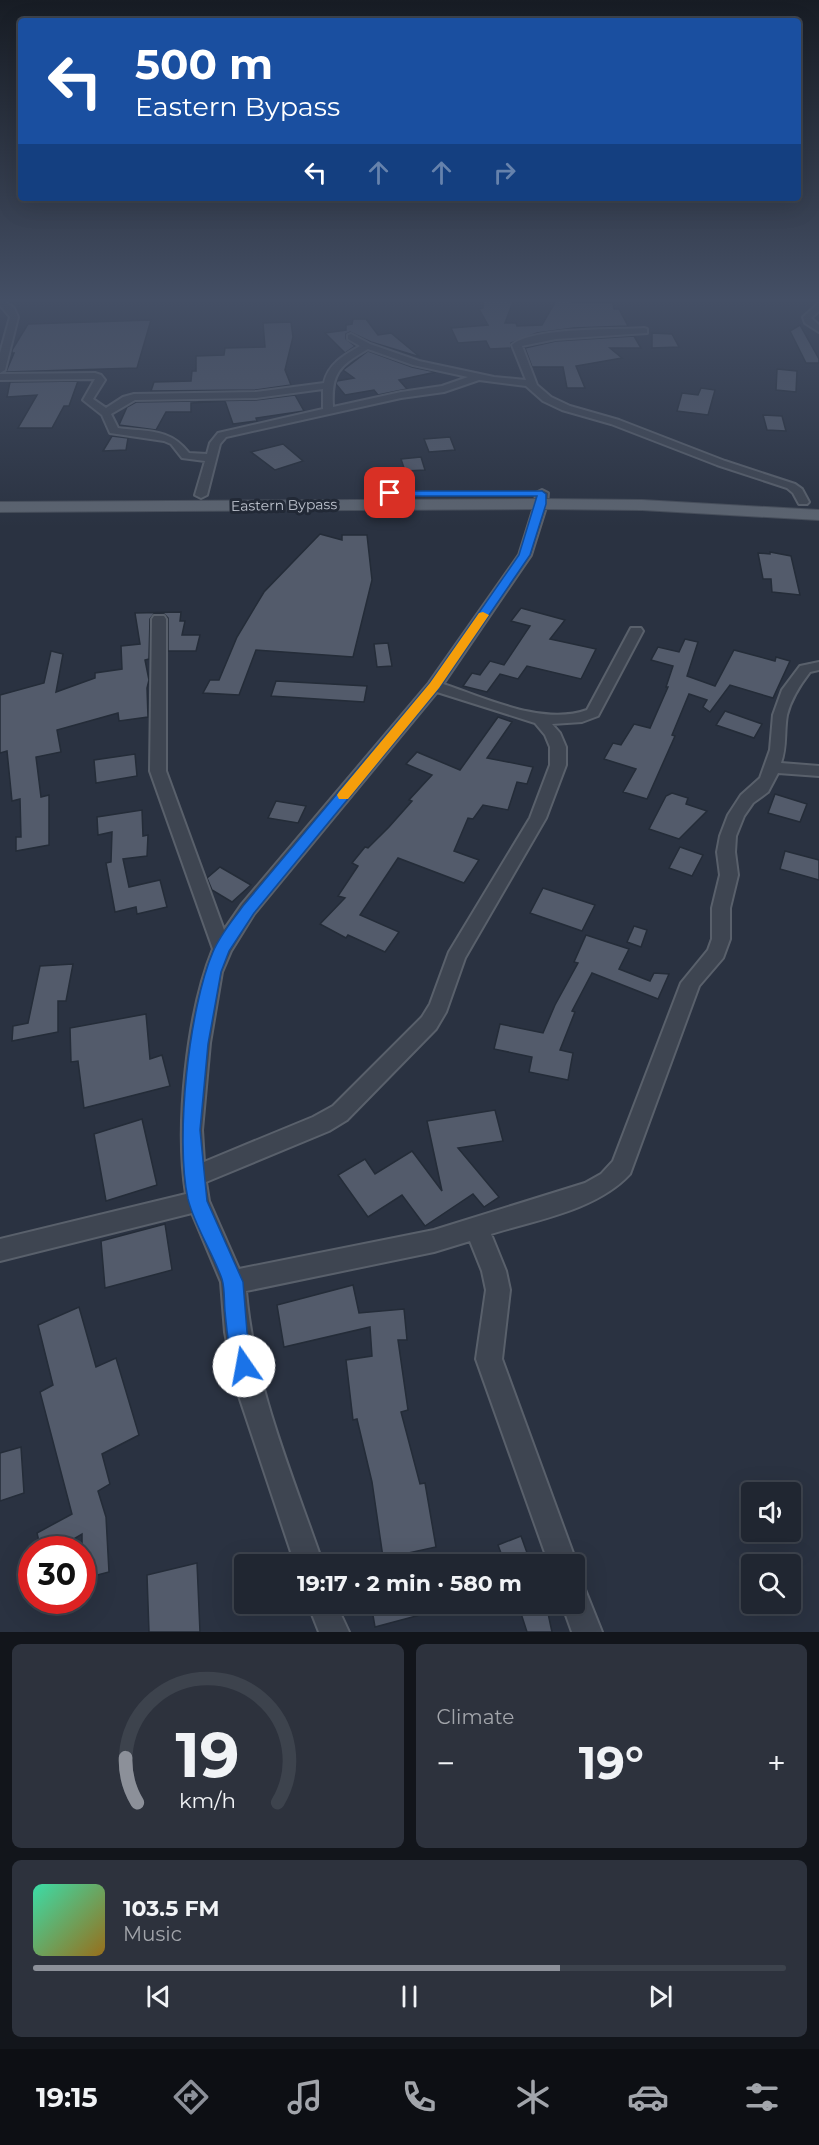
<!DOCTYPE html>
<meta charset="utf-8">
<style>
:root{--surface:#202631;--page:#2d323d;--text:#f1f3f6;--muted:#a2a5ab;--line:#3d434d;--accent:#8c9099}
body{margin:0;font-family:Montserrat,sans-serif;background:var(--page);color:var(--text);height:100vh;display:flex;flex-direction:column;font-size:22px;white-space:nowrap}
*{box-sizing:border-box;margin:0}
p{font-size:20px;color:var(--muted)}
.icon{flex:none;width:33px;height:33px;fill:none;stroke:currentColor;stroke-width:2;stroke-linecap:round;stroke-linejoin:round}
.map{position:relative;height:1632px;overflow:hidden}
.side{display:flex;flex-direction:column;gap:12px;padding:12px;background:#12151b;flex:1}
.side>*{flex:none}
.top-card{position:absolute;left:18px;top:18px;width:783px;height:183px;border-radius:6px;box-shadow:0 6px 24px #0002,0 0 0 2px var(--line);background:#1a4fa0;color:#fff;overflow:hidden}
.fabs{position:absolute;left:741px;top:1482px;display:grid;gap:12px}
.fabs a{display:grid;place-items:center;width:60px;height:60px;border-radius:6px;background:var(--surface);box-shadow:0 6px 24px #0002,0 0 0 2px var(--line);font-size:30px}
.speed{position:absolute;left:18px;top:1536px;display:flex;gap:12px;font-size:30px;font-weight:700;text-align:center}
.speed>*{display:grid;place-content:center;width:78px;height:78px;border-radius:50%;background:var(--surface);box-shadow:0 6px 24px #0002,0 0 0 2px var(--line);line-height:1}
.speed .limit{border:9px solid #d22;background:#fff;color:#111}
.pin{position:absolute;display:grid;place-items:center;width:51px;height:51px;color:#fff;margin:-26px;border-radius:12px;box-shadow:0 3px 9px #0006}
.me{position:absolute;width:66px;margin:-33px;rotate:348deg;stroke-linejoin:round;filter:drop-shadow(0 0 4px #0008)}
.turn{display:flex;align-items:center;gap:21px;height:126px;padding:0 18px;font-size:27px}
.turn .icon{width:78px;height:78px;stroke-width:2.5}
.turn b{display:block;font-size:42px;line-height:51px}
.lanes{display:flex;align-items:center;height:57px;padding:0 18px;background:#0003;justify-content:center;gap:30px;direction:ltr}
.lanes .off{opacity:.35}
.big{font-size:45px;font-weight:700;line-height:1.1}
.side .tile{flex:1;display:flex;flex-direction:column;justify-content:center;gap:9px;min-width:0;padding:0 21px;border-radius:9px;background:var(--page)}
.side .dial{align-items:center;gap:0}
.dial svg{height:156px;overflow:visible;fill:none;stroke:var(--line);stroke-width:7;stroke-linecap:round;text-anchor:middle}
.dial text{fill:var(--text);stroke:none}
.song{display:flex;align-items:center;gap:18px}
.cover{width:72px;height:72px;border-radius:9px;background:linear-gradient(135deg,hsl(160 70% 55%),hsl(40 70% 35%))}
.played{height:6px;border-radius:3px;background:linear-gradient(90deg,var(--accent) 70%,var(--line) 70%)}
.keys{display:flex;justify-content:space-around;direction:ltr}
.heat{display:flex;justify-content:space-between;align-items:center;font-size:33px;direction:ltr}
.side .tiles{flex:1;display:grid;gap:12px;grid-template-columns:1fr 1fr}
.tile:last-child{grid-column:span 2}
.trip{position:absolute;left:234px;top:1554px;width:351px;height:60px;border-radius:6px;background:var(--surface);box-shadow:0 6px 24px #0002,0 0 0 2px var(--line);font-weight:700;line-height:60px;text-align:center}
.tabs{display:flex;height:96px;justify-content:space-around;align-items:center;background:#0d0f14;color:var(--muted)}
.tabs .icon{width:42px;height:42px}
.tabs .current{color:var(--accent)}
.tabs b{font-size:27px;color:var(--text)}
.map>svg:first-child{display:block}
.building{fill:#535b6b;stroke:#242c38;stroke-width:1.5}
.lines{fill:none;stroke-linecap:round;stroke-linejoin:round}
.street-casing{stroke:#59606b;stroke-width:4}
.primary-casing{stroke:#474e5a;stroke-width:2}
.street{fill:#3e4551;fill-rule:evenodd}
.primary{fill:#5c6470;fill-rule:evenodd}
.route{fill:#1a73e8;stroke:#114b97;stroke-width:1.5}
.slow{fill:#f59e0b}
.labels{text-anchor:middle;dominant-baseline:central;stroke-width:6;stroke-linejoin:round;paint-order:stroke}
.far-street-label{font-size:14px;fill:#bbc0cb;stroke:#222936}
</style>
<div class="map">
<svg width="819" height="1632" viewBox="0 0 819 1632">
<rect width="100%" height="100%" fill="#2a3241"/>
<!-- building -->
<g class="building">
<polygon points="483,299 514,299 505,323 516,323 517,326 542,325 557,299 573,299 572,302 613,303 614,309 619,309 628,326 574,328 537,333 511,343 511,348 490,349 486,341 458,343 451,328 488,325 479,309 483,308"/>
<polygon points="353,319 366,319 378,335 391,333 420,357 371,342 350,332 346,334 346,339 355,346 345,353 325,333 346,330 346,325 352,324"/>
<polygon points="151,320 137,368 6,372 14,353 12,353 12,350 28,324"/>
<polygon points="291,322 293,337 285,370 291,385 256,390 151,391 154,382 191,381 192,371 196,371 196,356 224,355 225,348 265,347 263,323"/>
<polygon points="800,325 819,359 819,363 806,363 790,331"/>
<polygon points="652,333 672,334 679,347 652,348"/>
<polygon points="634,336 641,348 610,348 622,358 576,366 585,388 567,388 563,367 532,367 525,348 556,341"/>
<polygon points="368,351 412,367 436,372 399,380 407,389 378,395 374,390 345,395 336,384 337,381 354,378 343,370"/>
<polygon points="777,369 797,371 796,392 776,390"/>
<polygon points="78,381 69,406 64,406 52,428 18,428 37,395 7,397 10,382"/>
<polygon points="701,388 715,390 708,415 677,411 682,393 698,395"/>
<polygon points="295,395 304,411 256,418 257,421 233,424 225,401 191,403 191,412 166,412 156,430 119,425 127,407 136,402 256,400"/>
<polygon points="763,415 782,416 786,431 767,430"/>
<polygon points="112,436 128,438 126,450 103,451"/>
<polygon points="450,437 455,450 429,452 424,439"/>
<polygon points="283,444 303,461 275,470 251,452"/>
<polygon points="421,457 425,470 405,471 401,459"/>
<polygon points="320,534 342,540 342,535 367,535 372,580 353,657 256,650 239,695 203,693 210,680 219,680 237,637 264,592"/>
<polygon points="770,552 791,556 800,595 772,592 771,579 763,579 758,553 770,554"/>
<polygon points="521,608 565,620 550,639 596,649 581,679 527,666 518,679 500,674 487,692 463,686 472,673 480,675 490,661 504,665 530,626 511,621"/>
<polygon points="181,612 180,621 185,621 182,635 200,635 196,651 168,651 168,618 164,614 154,614 150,619 149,659 145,660 149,680 147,688 148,717 119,721 118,713 57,730 61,752 36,757 41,797 49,795 49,845 16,851 16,837 21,837 20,799 12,801 7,751 0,753 0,695 44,683 51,651 63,654 56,692 95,678 95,673 122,669 121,646 140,644 135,613"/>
<polygon points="685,639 698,642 687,676 715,686 734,650 775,661 776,657 790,661 773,698 730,685 710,712 703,707 707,700 689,694 672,735 675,736 647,799 623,792 636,769 604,759 613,743 621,745 634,724 650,728 668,687 666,687 673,666 651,660 658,647 679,652"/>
<polygon points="388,643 392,666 377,667 374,644"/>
<polygon points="276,681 367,686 364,702 271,696"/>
<polygon points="725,711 762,724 754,738 716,725"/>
<polygon points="498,717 512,722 487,758 533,767 527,784 517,782 508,810 483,805 473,819 468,818 454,851 479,860 464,883 398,858 360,915 399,932 385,952 348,935 346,938 320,924 345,898 338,896 358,866 352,863 365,847 368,848 389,827 412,801 409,800 432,775 406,764 417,752 460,770"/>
<polygon points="135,754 137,776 96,783 94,760"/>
<polygon points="672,793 688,798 686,804 707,811 679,839 649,829 666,796"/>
<polygon points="775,794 807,804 800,822 768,813"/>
<polygon points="276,801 306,806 298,823 268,818"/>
<polygon points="142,810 143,836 148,835 147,856 123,859 129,887 160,880 167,907 137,914 136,907 115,912 106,863 111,862 112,832 98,835 97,817"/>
<polygon points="680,847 703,855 692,876 669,868"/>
<polygon points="785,851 819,860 819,880 780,869"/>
<polygon points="220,867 251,885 232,902 212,890 207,878"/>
<polygon points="543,888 595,905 582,931 530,913"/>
<polygon points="634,926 647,930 641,947 627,942"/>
<polygon points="586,935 629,949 619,969 650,981 654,973 669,974 658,999 592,973 572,1011 575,1012 560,1050 573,1053 568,1080 529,1072 532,1057 494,1049 500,1024 543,1033 555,1005 578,963 574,962"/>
<polygon points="73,964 66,1001 58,1001 58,1032 12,1041 13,1026 28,1023 40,966"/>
<polygon points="146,1014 150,1059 162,1055 170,1086 84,1108 78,1061 71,1062 70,1028"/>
<polygon points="495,1110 503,1141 458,1148 499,1197 484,1207 473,1194 425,1226 402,1195 368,1217 338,1175 365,1159 375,1174 412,1151 442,1191 427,1121"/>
<polygon points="142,1119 157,1185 106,1201 94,1134"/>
<polygon points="165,1224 172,1270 105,1288 101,1241"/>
<polygon points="353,1285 359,1313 404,1309 407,1340 398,1340 408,1410 401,1412 420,1484 425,1483 436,1547 408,1553 410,1564 384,1564 372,1482 357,1419 353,1420 346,1360 372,1356 370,1327 284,1347 277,1305"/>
<polygon points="79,1307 96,1367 116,1358 139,1435 102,1454 110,1484 98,1491 106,1517 109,1572 82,1579 82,1534 55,1550 41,1550 37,1533 72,1514 40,1392 53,1385 38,1325"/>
<polygon points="21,1447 24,1493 0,1501 0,1453"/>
<polygon points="521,1536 531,1564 505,1564 498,1545"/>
<polygon points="197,1563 200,1632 149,1632 147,1575"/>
<polygon points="371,1604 418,1604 420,1615 375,1627"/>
<polygon points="518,1604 546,1604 552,1632 527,1632"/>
</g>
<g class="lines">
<!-- street casing -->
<g class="street-casing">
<g id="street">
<polygon points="1,299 14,308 18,317 5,370 0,373 0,353 10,317 0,305"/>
<polygon points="819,303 819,311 811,318 819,325 819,332 805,323 803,317"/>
<path d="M644 328 647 329V333L556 339 522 346 537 385 551 397 570 406 619 420 725 461 795 484 802 489 809 502 807 504H799L793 493 787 488 717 465 611 424 562 410 543 401 526 386 479 380 444 392 401 398 226 437 220 444 207 495 201 498 195 495 205 461 182 458 171 444 164 441 110 433 102 415 83 400 95 379 0 380V374L95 373 101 375 105 380 93 399 106 408 123 397 134 394 256 392 324 383C328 364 344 355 360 346L348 339V335L351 334 370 344 419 361 494 377 526 380 512 345C532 327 615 330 644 328ZM368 349 413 365 468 377 442 386 401 392 333 407C331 373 339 366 368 349ZM323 389V409L218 433 210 443 207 454 189 453C170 428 148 432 118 428L111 414 135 400 256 398Z"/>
<path d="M542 490 548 493 547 504 531 555 443 684C486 698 543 726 587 710L631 628H641L643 631 598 716 582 722 552 724 560 733 566 747V765L546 818 465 958 446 1012 436 1029 347 1120 329 1131 206 1182 209 1201 239 1269 434 1230 585 1183 601 1174 613 1161 681 983 708 950 712 939V908L720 875 717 852 720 836 728 815 741 795 760 778 770 750 773 715 782 690 800 666 819 662V670L810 672C800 685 791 699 787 715 784 732 787 747 781 763L819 766V776L778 773 768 792 753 803 744 816 736 836 735 852 738 875 730 908V939L723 958 699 986 630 1174C597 1210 536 1220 491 1234L506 1271 510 1290 502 1359 577 1564 574 1570V1564H549L476 1359 486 1290 482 1271 470 1241 434 1252 246 1291C254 1386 292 1474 323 1564H295L235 1384 225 1332 221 1282 192 1213 0 1261V1239L186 1194C175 1125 187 1013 213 949L150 771 152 619 154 616H164L166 619V771L224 930 242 904 429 683 519 555 535 504 536 493ZM437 692 535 723 545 735 550 747V765L530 818 449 952 430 1004 422 1017 333 1106 313 1117 204 1162 202 1130 210 1043 222 972 231 951 254 914Z"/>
<polygon points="574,1583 584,1587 602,1632 572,1632 562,1604 574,1604"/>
<polygon points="308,1604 336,1604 349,1632 319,1632"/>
</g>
</g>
<!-- primary casing -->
<g class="primary-casing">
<polygon id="primary" points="541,499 642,500 819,510 819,520 642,510 541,509 0,512 0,502"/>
</g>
<!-- street -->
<use href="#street" class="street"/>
<!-- primary -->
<use href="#primary" class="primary"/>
</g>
<!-- sky -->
<linearGradient id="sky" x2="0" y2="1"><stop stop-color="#171c24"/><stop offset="0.57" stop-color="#444f65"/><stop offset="1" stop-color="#444f65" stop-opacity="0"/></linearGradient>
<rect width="819" height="527" fill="url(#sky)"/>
<!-- route -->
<path class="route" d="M387 491H542L546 494V504L530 555 439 688 254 913 229 951 221 972 208 1044 200 1130 207 1201 243 1282 247 1332 255 1366 252 1374 244 1377 237 1374C229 1354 227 1332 225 1311 224 1301 225 1289 222 1279 213 1253 195 1227 188 1199 175 1139 189 1008 213 952 220 935 233 920 243 906L430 683 519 555 537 496H390L387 495Z"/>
<!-- slow -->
<polygon class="slow" points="483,612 489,615 439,688 348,799 339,799 337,795 339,792 430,683 479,613"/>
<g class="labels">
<!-- far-street labels -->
<g class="far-street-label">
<text transform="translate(284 505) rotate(-1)">Eastern Bypass</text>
</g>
</g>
</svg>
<div class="fabs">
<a><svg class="icon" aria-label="sound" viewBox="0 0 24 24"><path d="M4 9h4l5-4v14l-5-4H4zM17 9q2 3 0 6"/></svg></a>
<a><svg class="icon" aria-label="search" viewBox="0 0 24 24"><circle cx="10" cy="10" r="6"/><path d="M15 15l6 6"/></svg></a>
</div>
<div class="speed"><div class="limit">30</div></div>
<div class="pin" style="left:390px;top:493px;background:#d93025"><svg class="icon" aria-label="arrive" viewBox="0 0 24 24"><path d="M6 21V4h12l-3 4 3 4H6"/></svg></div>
<svg class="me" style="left:244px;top:1366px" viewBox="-20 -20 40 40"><circle r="19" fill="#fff"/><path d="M0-13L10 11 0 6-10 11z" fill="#1a73e8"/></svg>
<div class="trip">19:17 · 2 min · 580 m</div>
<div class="top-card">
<div class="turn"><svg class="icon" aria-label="left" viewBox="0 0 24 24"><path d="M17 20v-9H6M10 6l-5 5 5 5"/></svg><div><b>500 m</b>Eastern Bypass</div></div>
<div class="lanes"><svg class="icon" aria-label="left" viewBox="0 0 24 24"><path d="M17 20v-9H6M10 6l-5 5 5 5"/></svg><svg class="icon off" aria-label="ahead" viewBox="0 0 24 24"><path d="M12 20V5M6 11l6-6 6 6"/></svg><svg class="icon off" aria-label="ahead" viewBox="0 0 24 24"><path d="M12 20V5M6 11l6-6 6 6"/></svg><svg class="icon off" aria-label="right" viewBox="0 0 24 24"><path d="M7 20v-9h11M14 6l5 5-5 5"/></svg></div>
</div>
</div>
<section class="side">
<div class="tiles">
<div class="tile dial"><svg viewBox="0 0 100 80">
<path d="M14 69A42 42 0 1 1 86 69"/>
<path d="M14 69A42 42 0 0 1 8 46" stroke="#8c9099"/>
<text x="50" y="56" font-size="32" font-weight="700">19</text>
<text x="50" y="72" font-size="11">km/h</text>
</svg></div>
<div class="tile"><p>Climate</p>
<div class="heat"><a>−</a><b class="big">19°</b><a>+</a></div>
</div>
<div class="tile">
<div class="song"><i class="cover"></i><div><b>103.5 FM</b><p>Music</p></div></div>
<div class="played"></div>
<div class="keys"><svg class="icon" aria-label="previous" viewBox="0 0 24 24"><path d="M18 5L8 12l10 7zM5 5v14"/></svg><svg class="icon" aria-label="pause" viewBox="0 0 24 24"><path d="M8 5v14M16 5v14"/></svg><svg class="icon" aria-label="next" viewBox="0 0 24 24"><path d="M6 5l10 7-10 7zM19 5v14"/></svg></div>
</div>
</div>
</section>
<nav class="tabs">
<b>19:15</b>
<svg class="icon current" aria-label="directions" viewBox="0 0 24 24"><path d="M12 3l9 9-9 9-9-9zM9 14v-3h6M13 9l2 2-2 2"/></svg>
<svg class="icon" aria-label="music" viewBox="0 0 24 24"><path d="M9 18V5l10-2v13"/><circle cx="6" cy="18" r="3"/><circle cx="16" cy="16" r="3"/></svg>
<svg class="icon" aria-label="phone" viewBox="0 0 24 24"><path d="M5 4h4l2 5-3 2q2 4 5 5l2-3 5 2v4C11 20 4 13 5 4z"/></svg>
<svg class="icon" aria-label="climate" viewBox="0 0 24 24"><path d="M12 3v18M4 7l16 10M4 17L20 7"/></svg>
<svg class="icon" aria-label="car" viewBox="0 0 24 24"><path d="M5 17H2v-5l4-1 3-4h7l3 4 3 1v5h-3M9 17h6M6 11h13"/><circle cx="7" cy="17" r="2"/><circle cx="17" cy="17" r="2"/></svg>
<svg class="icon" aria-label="filters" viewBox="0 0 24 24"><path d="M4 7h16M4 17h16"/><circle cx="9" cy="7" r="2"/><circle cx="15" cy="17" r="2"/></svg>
</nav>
